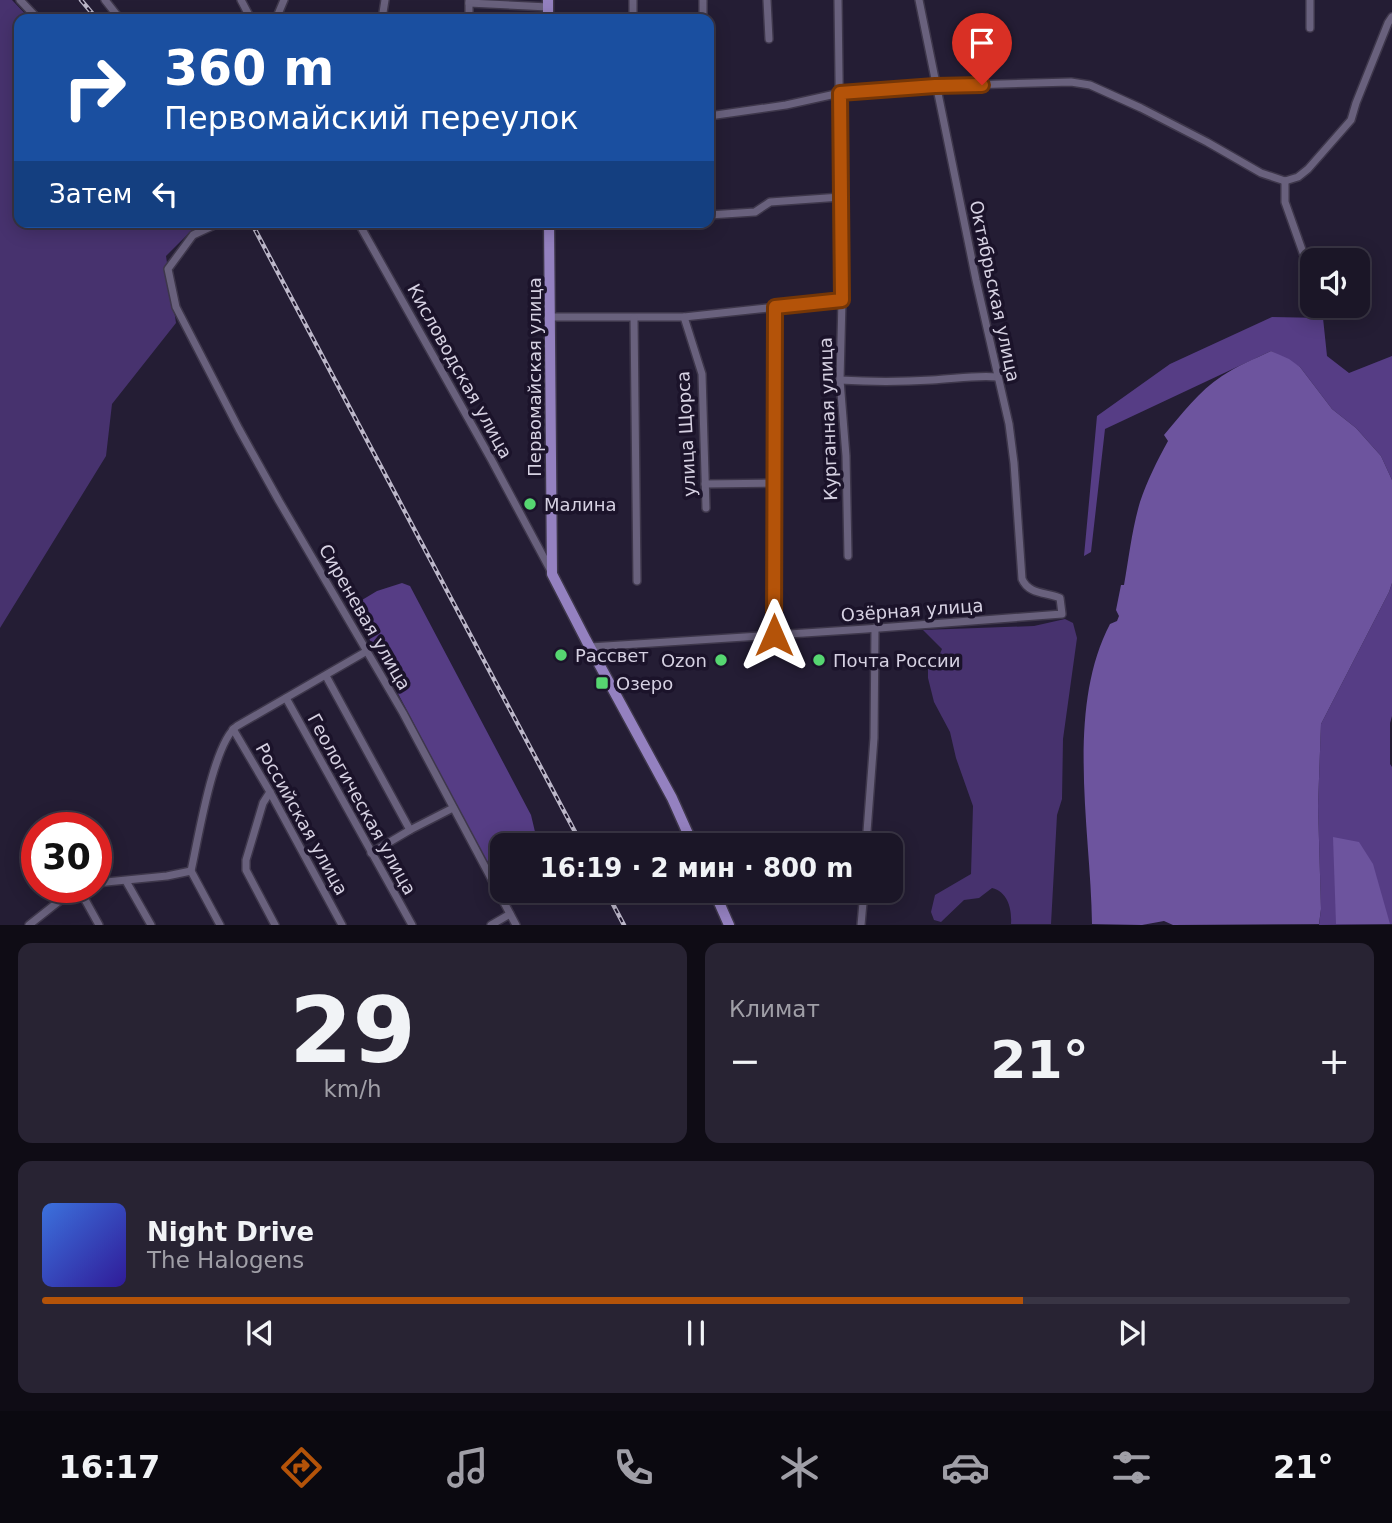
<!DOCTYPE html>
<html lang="ru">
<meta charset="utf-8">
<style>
:root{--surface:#1b1627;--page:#282333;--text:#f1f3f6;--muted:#a09fa7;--line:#393544;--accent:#b45309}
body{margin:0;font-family:"DejaVu Sans",sans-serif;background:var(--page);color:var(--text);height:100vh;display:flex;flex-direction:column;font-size:26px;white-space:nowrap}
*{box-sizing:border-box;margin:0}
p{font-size:23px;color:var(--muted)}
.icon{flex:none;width:38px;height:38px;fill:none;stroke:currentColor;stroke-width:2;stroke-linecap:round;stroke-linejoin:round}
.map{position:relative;height:925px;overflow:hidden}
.panel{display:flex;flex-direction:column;gap:18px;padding:18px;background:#0f0c15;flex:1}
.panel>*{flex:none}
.banner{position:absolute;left:14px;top:14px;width:700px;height:214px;border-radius:14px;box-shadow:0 4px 18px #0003,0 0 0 2px var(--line);background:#1a4fa0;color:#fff;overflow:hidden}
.controls{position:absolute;left:1300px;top:248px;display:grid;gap:14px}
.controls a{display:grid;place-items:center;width:70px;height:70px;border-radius:14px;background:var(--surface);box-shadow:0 4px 18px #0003,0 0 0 2px var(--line);font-size:35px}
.speed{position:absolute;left:21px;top:812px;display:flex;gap:14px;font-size:35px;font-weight:700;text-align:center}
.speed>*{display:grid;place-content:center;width:91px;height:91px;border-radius:50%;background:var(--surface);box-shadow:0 4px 18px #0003,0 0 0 2px var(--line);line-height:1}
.speed .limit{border:10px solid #d22;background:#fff;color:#111}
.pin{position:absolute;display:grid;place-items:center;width:60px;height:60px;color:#fff;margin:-72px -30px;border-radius:50% 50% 50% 0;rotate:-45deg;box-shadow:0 0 7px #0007}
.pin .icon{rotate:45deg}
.me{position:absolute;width:77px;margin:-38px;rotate:0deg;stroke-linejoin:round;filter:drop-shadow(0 0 5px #0008)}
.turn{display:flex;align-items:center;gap:24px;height:147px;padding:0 35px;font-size:32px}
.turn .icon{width:91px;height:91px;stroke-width:2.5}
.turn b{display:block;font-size:49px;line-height:60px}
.then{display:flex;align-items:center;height:66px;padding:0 35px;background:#0003;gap:14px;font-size:26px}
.big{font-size:52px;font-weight:600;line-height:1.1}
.panel .widget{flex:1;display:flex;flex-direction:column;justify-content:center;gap:10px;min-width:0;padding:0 24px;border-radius:14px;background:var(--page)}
.panel .dial{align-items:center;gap:0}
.dial b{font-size:91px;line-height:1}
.song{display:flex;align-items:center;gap:21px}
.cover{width:84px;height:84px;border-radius:10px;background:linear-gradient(135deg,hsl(220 70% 55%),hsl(250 70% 35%))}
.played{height:7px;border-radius:4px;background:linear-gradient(90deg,var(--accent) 75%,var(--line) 75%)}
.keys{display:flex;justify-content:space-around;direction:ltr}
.heat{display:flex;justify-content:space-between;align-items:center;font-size:38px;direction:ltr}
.panel .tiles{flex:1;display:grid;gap:18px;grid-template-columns:1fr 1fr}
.widget:last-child{grid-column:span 2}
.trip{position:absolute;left:490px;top:833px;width:413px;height:70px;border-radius:14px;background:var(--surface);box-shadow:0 4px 18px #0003,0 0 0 2px var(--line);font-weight:600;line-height:70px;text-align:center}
.dock{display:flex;height:112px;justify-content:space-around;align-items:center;background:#0b0910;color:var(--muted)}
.dock .icon{width:49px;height:49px}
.dock .on{color:var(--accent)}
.dock b{font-size:32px;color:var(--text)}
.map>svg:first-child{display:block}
.green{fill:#47326e}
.forest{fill:#563d85}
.water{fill:#6d549e}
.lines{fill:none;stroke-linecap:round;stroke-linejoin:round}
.minor-casing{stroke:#3e374b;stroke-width:10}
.major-casing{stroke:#3e374b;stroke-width:13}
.minor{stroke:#69617d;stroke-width:7}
.major{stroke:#9481c0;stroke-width:10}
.rail-casing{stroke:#bcb7c9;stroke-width:4.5}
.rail{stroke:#1b132a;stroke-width:2;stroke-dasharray:5;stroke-linecap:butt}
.route-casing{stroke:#753606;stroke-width:18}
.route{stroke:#b45309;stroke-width:12}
.poi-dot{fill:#56d671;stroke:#1b132a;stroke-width:2.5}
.labels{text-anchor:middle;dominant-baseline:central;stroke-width:7;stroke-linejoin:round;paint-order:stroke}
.street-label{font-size:18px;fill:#d6d1e2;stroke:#1b132a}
.poi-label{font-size:18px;fill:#d6d1e2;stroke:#1b132a;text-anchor:start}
</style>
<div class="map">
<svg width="1392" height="925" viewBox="0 0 1392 925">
<rect width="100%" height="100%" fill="#241d34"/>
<!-- green -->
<g class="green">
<polygon points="0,0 12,0 30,19 19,19 19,222 200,222 166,256 176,323 112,404 106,456 0,628"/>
<path d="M1065 619 1073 623 1077 638 1063 739 1062 799 1057 815 1051 924H1011C1012 909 1008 892 992 888L979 898 964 900 941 922 934 920 931 912 935 895 971 874 973 806 956 758 950 732 934 702 928 678V668L939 656 942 649 923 630 1034 626Z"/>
</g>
<!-- forest -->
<g class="forest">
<polygon points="1272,317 1323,318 1327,356 1349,373 1392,356 1392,480 1381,456 1356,428 1332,409 1300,367 1271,351 1105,429 1091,552 1084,556 1097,416 1170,364"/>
<polygon points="402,583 410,586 531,815 536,836 533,843 526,845 512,831 500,834 495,845 499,861 494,867 485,859 362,625 359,617 362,600 377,591"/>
<polygon points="1392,583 1392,716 1390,723 1390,764 1392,767 1392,924 1319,925 1321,909 1318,806 1321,724 1389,592"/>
</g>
<!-- water -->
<g class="water">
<path d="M1271 351 1289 359 1300 367 1332 409 1356 428 1381 456 1392 480V583L1389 592 1321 724 1318 806 1321 909 1319 924 1173 925 1164 921 1142 925 1092 924C1091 831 1065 710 1110 624L1117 621 1119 616 1116 610 1121 585H1124C1129 557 1132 529 1140 502 1147 481 1157 461 1168 441L1164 435C1182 414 1199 391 1222 376 1237 366 1254 359 1271 351Z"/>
<polygon points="1333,837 1359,842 1373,864 1390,924 1336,924"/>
</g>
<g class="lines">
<!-- minor casing -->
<g class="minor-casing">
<g id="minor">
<polyline points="20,0 38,19"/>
<polyline points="105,0 120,19"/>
<polyline points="241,0 251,19"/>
<polyline points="469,0 469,19"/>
<polyline points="633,0 633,19"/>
<polyline points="703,0 703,19"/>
<polyline points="767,0 769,39"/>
<polyline points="838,0 842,300 840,380 846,456 848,556"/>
<polyline points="1310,0 1310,28"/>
<polyline points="469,3 548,7"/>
<polyline points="276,19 284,0"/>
<polyline points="382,19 385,0"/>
<polyline points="709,116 786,105 840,93 935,86 1071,82 1090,85 1141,108 1207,142 1261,173 1285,181"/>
<polyline points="1285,181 1298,177 1308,169 1351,120 1356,103 1388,23 1392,17"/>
<polyline points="1285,181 1285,202 1312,278"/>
<polyline points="709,215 755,212 770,202 841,197"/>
<polyline points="221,222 193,235 168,269 176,307 239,429 279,501 403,713 516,925"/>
<polyline points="358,222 491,459 551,571"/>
<polyline points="550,317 684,317 842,300"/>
<polyline points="684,317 702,374 706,508"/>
<polyline points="634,318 637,581"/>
<path d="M840 380C871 382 901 382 932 380 954 379 976 375 997 377"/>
<polyline points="705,484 774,483"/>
<polyline points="773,635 775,307"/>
<path d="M590 647 866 629 1062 614 1060 598C1047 592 1029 595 1022 579L1014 463 1009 424 976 280 919 0"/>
<polyline points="326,676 410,830"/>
<polyline points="286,698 412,925"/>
<polyline points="233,729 270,792 342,925"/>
<polyline points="270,792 263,803 246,860 246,870 275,925"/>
<polyline points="866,845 874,738 875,628"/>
<polyline points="371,853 410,830 453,808"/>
<polyline points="126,881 151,925"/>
<polyline points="96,883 167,876 191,871"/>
<polyline points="78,887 99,925"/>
<polyline points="29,925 77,887"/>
<path d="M220 925 191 871C198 840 213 743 237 726L367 651"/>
<polyline points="491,925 510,914"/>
<polyline points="861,925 864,891"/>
</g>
</g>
<!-- major casing -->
<g class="major-casing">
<g id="major">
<polyline points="548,19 548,0"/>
<polyline points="549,222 552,574 586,640 672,798 693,845"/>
<polyline points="714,891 729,925"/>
</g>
</g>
<!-- minor -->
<use href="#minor" class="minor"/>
<!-- major -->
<use href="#major" class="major"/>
<!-- rail casing -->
<g class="rail-casing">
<g id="rail">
<polyline points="81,0 97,19"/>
<polyline points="251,222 582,845"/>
<polyline points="606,891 624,925"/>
</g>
</g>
<!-- rail -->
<use href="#rail" class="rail"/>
</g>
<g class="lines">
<!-- route casing -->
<g class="route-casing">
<polyline id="route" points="774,635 775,307 842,300 840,93 935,86 982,85"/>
</g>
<!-- route -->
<use href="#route" class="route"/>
</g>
<!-- markers -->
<g class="poi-dot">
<circle cx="530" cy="504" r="7"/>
<circle cx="561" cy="655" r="7"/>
<circle cx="721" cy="660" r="7"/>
<circle cx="819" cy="660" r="7"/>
<rect x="595" y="676" width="14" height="14" rx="3.5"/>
</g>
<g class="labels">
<!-- street labels -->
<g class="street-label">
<text transform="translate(995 291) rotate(78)">Октябрьская улица</text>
<text transform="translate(460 371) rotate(61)">Кисловодская улица</text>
<text transform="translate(534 377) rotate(-90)">Первомайская улица</text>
<text transform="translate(828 419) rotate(-92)">Курганная улица</text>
<text transform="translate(686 434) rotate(-93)">улица Щорса</text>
<text transform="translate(912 610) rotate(-4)">Озёрная улица</text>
<text transform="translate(365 617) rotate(60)">Сиреневая улица</text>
<text transform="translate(362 804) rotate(61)">Геологическая улица</text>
<text transform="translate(302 819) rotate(61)">Российская улица</text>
</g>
<!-- poi labels -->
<g class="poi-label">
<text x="544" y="504">Малина</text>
<text x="575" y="655">Рассвет</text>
<text x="707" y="660" text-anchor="end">Ozon</text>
<text x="833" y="660">Почта России</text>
<text x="616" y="683">Озеро</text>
</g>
</g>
</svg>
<div class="controls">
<a><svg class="icon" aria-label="sound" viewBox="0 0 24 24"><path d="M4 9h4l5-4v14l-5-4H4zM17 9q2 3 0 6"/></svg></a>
</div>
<div class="speed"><div class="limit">30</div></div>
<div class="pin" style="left:982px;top:85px;background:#d93025"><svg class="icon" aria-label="arrive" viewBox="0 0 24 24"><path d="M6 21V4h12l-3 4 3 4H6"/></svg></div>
<svg class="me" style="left:774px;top:635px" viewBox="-20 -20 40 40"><path d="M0-17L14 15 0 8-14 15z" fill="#b45309" stroke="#fff" stroke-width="4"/></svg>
<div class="trip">16:19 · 2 мин · 800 m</div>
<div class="banner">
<div class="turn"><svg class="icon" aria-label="right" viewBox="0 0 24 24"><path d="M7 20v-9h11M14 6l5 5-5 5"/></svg><div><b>360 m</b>Первомайский переулок</div></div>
<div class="then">Затем<svg class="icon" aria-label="left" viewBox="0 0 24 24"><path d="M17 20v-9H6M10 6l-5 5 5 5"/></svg></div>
</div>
</div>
<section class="panel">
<div class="tiles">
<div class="widget dial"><b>29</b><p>km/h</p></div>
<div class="widget"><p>Климат</p>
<div class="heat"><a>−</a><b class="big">21°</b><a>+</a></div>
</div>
<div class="widget">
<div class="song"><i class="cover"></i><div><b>Night Drive</b><p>The Halogens</p></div></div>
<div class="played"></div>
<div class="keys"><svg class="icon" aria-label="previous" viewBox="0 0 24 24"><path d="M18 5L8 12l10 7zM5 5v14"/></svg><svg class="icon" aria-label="pause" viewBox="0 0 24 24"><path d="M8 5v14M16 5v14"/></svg><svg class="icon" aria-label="next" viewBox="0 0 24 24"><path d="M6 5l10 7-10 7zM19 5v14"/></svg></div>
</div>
</div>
</section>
<nav class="dock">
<b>16:17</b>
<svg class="icon on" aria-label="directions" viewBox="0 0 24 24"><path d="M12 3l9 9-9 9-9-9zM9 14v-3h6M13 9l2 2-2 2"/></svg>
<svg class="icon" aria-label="music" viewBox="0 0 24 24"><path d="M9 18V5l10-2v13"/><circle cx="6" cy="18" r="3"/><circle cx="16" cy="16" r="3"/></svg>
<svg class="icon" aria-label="phone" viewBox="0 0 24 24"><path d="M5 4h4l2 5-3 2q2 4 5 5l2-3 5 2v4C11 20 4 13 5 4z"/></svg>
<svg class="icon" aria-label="climate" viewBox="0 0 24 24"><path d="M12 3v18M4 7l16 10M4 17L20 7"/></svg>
<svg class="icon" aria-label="car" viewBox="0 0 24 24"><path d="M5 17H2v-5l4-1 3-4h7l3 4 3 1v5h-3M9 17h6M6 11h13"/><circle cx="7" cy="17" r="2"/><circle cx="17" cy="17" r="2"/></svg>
<svg class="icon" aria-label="filters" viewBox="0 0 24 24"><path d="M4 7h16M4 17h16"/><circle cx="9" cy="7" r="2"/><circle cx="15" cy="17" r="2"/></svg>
<b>21°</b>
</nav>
